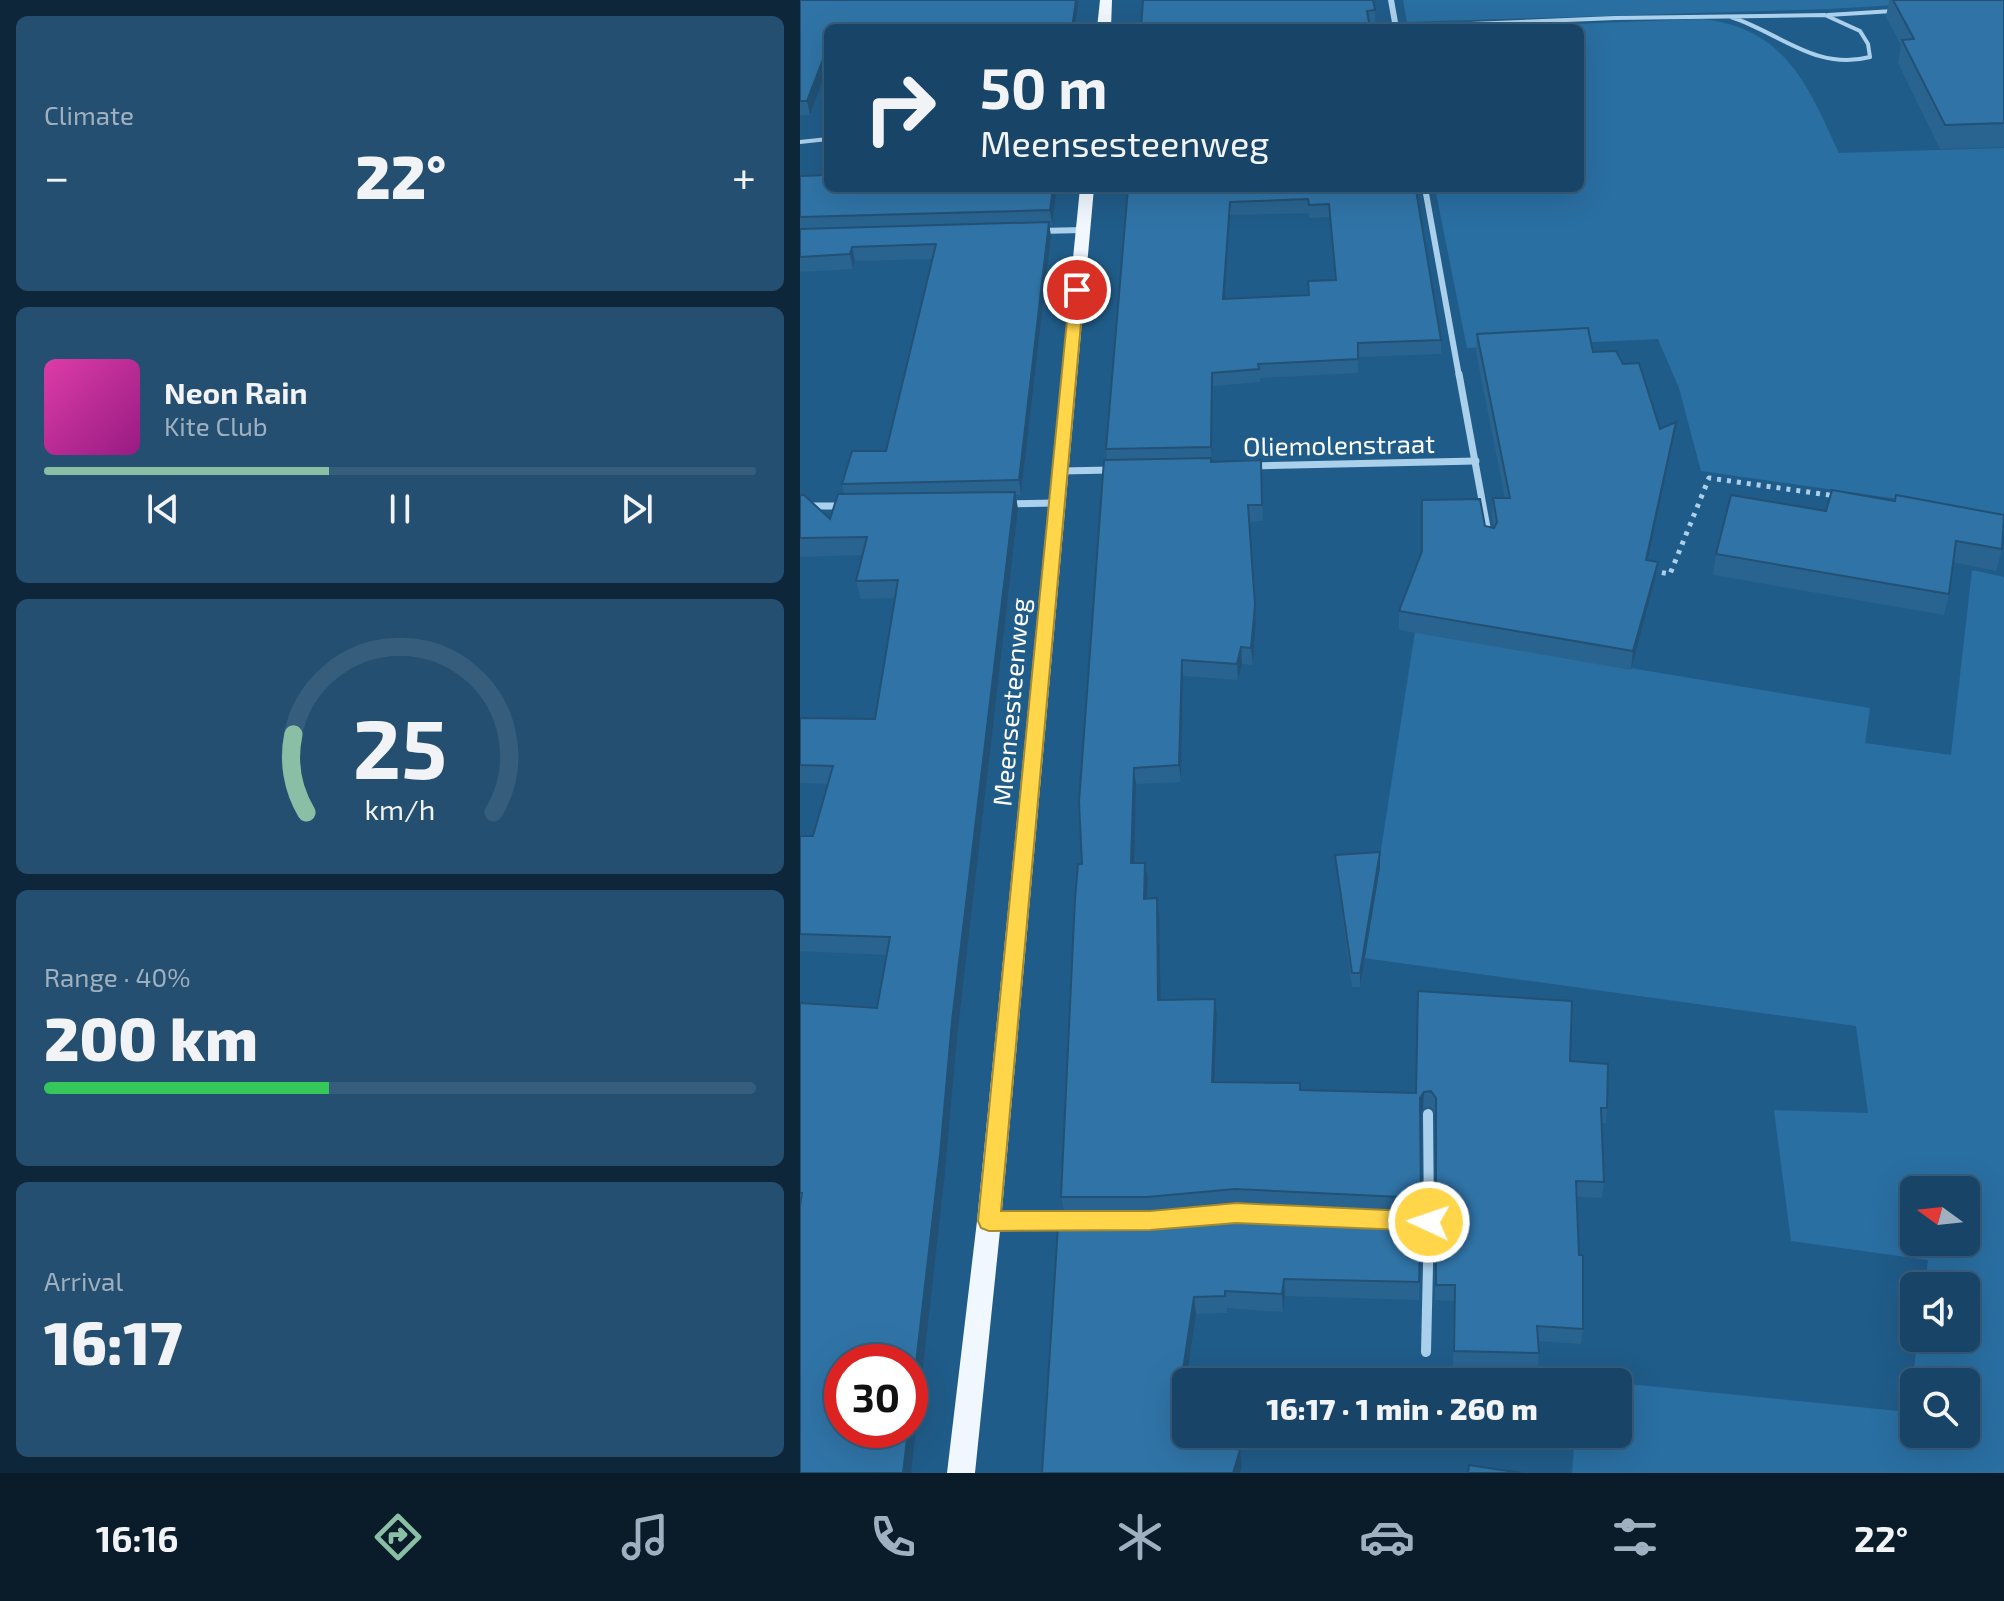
<!DOCTYPE html>
<meta charset="utf-8">
<style>
:root{--surface:#184567;--page:#254f70;--text:#f1f3f6;--muted:#9fb1c0;--line:#365d7b;--accent:#8abfa5}
body{margin:0;font-family:"Exo 2",sans-serif;background:var(--page);color:var(--text);height:100vh;display:flex;flex-direction:column;font-size:30px;white-space:nowrap}
*{box-sizing:border-box;margin:0}
p{font-size:26px;color:var(--muted)}
.icon{flex:none;width:44px;height:44px;fill:none;stroke:currentColor;stroke-width:2;stroke-linecap:round;stroke-linejoin:round}
.map{position:relative;flex:1;overflow:hidden}
.drawer{display:flex;flex-direction:column;gap:16px;padding:16px;background:#0d2639;width:800px}
.drawer>*{flex:none}
.banner{position:absolute;left:24px;top:24px;width:760px;height:168px;border-radius:12px;box-shadow:0 8px 32px #0002,0 0 0 2px var(--line);background:#184567;color:var(--text);overflow:hidden}
.needle{width:52px;rotate:285deg}
.fabs{position:absolute;left:1100px;top:1176px;display:grid;gap:16px}
.fabs a{display:grid;place-items:center;width:80px;height:80px;border-radius:12px;background:var(--surface);box-shadow:0 8px 32px #0002,0 0 0 2px var(--line);font-size:40px}
.speed{position:absolute;left:24px;top:1344px;display:flex;gap:16px;font-size:40px;font-weight:700;text-align:center}
.speed>*{display:grid;place-content:center;width:104px;height:104px;border-radius:50%;background:var(--surface);box-shadow:0 8px 32px #0002,0 0 0 2px var(--line);line-height:1}
.speed .limit{border:12px solid #d22;background:#fff;color:#111}
.pin{position:absolute;display:grid;place-items:center;width:68px;height:68px;color:#fff;margin:-34px;border:4px solid #fff;border-radius:50%;box-shadow:0 2px 8px #0007}
.me{position:absolute;width:88px;margin:-44px;rotate:273deg;stroke-linejoin:round;filter:drop-shadow(0 0 6px #0008)}
.turn{display:flex;align-items:center;gap:28px;height:168px;padding:0 24px;font-size:36px}
.turn .icon{width:104px;height:104px;stroke-width:2.5}
.turn b{display:block;font-size:56px;line-height:68px}
.big{font-size:60px;font-weight:800;line-height:1.1}
.drawer .tile{flex:1;display:flex;flex-direction:column;justify-content:center;gap:12px;min-width:0;padding:0 28px;border-radius:12px;background:var(--page)}
.drawer .dial{align-items:center;gap:0}
.dial svg{height:208px;overflow:visible;fill:none;stroke:var(--line);stroke-width:7;stroke-linecap:round;text-anchor:middle}
.dial text{fill:var(--text);stroke:none}
.song{display:flex;align-items:center;gap:24px}
.cover{width:96px;height:96px;border-radius:12px;background:linear-gradient(135deg,hsl(320 70% 55%),hsl(310 70% 35%))}
.played{height:8px;border-radius:4px;background:linear-gradient(90deg,var(--accent) 40%,var(--line) 40%)}
.keys{display:flex;justify-content:space-around;direction:ltr}
.heat{display:flex;justify-content:space-between;align-items:center;font-size:44px;direction:ltr}
.charge{height:12px;border-radius:6px;background:linear-gradient(90deg,#34c759 40%,var(--line) 0)}
.trip{position:absolute;left:372px;top:1368px;width:460px;height:80px;border-radius:12px;background:var(--surface);box-shadow:0 8px 32px #0002,0 0 0 2px var(--line);font-weight:800;line-height:80px;text-align:center}
.dock{display:flex;height:128px;justify-content:space-around;align-items:center;background:#0a1c29;color:var(--muted)}
.dock .icon{width:56px;height:56px}
.dock .active{color:var(--accent)}
.dock b{font-size:36px;color:var(--text)}
main{display:flex;flex:1;min-height:0}
.map>svg:first-child{display:block}
.green{fill:#2a6fa2;fill-rule:evenodd}
.lines{fill:none;stroke-linecap:round;stroke-linejoin:round}
.path{stroke:#abd0eb;stroke-width:5;stroke-dasharray:4 6;stroke-linecap:butt}
.service{stroke:#abd0eb;stroke-width:4}
.minor-far2{stroke:#abd0eb;stroke-width:6}
.minor-far1{stroke:#abd0eb;stroke-width:7}
.minor{stroke:#abd0eb;stroke-width:10}
.primary{fill:#f0f7fe;fill-rule:evenodd}
.wall{fill:#296490;fill-rule:evenodd}
.shaded-wall{fill:#225175}
.building{fill:#3074a7;stroke:#225175;stroke-width:2;fill-rule:evenodd}
.route{fill:#ffd54a;stroke:#a68a30;stroke-width:2}
.labels{text-anchor:middle;dominant-baseline:central;stroke-width:8;stroke-linejoin:round;paint-order:stroke}
.street-label{font-size:26px;fill:#fff;stroke:#205c89}
</style>
<main>
<section class="drawer">
<div class="tile"><p>Climate</p>
<div class="heat"><a>−</a><b class="big">22°</b><a>+</a></div>
</div>
<div class="tile">
<div class="song"><i class="cover"></i><div><b>Neon Rain</b><p>Kite Club</p></div></div>
<div class="played"></div>
<div class="keys"><svg class="icon" aria-label="previous" viewBox="0 0 24 24"><path d="M18 5L8 12l10 7zM5 5v14"/></svg><svg class="icon" aria-label="pause" viewBox="0 0 24 24"><path d="M8 5v14M16 5v14"/></svg><svg class="icon" aria-label="next" viewBox="0 0 24 24"><path d="M6 5l10 7-10 7zM19 5v14"/></svg></div>
</div>
<div class="tile dial"><svg viewBox="0 0 100 80">
<path d="M14 69A42 42 0 1 1 86 69"/>
<path d="M14 69A42 42 0 0 1 9 39" stroke="#8abfa5"/>
<text x="50" y="56" font-size="32" font-weight="700">25</text>
<text x="50" y="72" font-size="11">km/h</text>
</svg></div>
<div class="tile"><p>Range · 40%</p><b class="big">200 km</b><div class="charge"></div></div>
<div class="tile"><p>Arrival</p><b class="big">16:17</b></div>
</section>
<div class="map">
<svg width="1204" height="1473" viewBox="0 0 1204 1473">
<rect width="100%" height="100%" fill="#205c89"/>
<!-- green -->
<g class="green">
<polygon points="603,0 1181,0 1028,9 607,22"/>
<path d="M902 19C986 28 1008 86 1039 153L1204 148V514L901 471 879 388 858 339 667 348 635 188H780V28H673Z"/>
<path d="M1172 570 1204 577V1473H772L775 1434H818V1383L1108 1412 1118 1338H1166V1286H1125L1128 1260 991 1241 974 1110 1068 1113 1056 1026 564 958 615 632 1070 708 1065 743 1151 755ZM1114 1190H1166V1242H1114ZM1114 1382H1166V1434H1114Z"/>
</g>
<g class="lines">
<!-- path -->
<polyline class="path" points="852,571 870,574 909,478 1036,496"/>
<!-- service -->
<g class="service">
<polyline points="1028,15 1093,11"/>
<path d="M596 27 815 18 1025 15 1060 31 1068 44 1070 57C1016 71 980 33 931 17"/>
<polyline points="0,142 28,139"/>
</g>
<!-- minor-far2 -->
<g class="minor-far2">
<polyline points="591,0 596,28"/>
<polyline points="581,28 596,27"/>
<polyline points="625,188 659,376"/>
<polyline points="239,231 283,230"/>
</g>
<!-- minor-far1 -->
<g class="minor-far1">
<polyline points="659,374 688,533"/>
<polyline points="453,466 676,461"/>
<polyline points="261,471 311,470"/>
<polyline points="209,504 256,503"/>
<polyline points="0,506 44,506"/>
</g>
<!-- minor -->
<g class="minor">
<polyline points="628,1114 629,1222"/>
<polyline points="194,1221 268,1221"/>
<polyline points="613,1221 629,1222 626,1352"/>
</g>
<!-- primary -->
<g class="primary">
<polygon points="300,0 312,0 311,28 297,28"/>
<polygon points="280,188 294,188 201,1221 175,1473 147,1473 177,1221"/>
</g>
</g>
<!-- wall -->
<g class="wall">
<polygon points="0,0 279,0 275,28 28,28 28,66 10,115 0,115"/>
<polygon points="1089,0 1204,0 1204,147 1140,149 1098,63 1101,45 1086,17"/>
<polygon points="575,10 575,23 341,28"/>
<polygon points="0,176 28,188 257,188 252,225 249,225 251,237 221,495 216,495 218,510 157,1039 145,1173 0,1473 0,1003 77,1008 87,955 0,951 0,836 13,836 28,784 0,783 0,718 75,719 95,598 61,599 56,581 63,555 0,557 0,495 30,519 44,494 42,484 86,451 132,259 55,261 53,269 0,272"/>
<path d="M328 188H597L641 340V354L558 357V373L460 378V382L413 386 412 461 411 462 462 477 463 521 449 522 456 621 453 665 442 664 438 680 383 676 381 782 336 784 334 863 348 879 347 898H357L359 914 360 1000 415 999 417 1015 415 1082 500 1083 501 1090 616 1093 770 1061 807 1108 806 1123 802 1124 804 1182 802 1198 776 1197 783 1329 781 1344 738 1341 739 1353 738 1368 653 1366 654 1301 635 1300 636 1114 631 1107 623 1108 620 1113 621 1212 619 1300 485 1296 483 1312 427 1308V1313L396 1314 378 1436 440 1450 442 1466 440 1473H242L264 1211 261 1197 307 460 306 449ZM509 213V218L530 217 535 280 509 295 425 298 430 215Z"/>
<polygon points="677,334 793,352 860,429 876,422 873,441 848,560 855,580 831,670 599,630 599,611 685,526 694,528 692,517 693,498 705,498 676,352"/>
<polygon points="931,495 1202,549 1196,571 1153,562 1149,594 1144,615 913,575 916,554"/>
<polygon points="580,852 580,867 560,987 552,987 536,869 535,855"/>
</g>
<!-- shaded-wall -->
<g class="shaded-wall">
<polygon points="276,0 279,0 275,28 272,28"/>
<polygon points="27,46 28,66 10,115 7,101"/>
<polygon points="253,188 257,188 252,225 250,210"/>
<polygon points="430,202 430,215 424,312 423,299"/>
<polygon points="249,222 251,237 221,495 219,480"/>
<polygon points="52,247 55,261 53,269 50,254"/>
<polygon points="412,373 413,386 412,461 411,447"/>
<polygon points="876,422 873,441 844,578 846,560"/>
<polygon points="215,492 218,510 157,1039 145,1173 111,1473 103,1473 108,1430 110,1430 110,1415 152,1021"/>
<polygon points="858,562 855,580 831,670 833,651"/>
<polygon points="455,605 456,621 453,665 451,648"/>
<polygon points="441,647 442,664 438,680 437,664"/>
<polygon points="382,660 383,676 381,782 379,765"/>
<polygon points="334,768 336,784 334,880 331,863"/>
<polygon points="580,852 580,867 560,987 560,973"/>
<polygon points="345,863 348,879 346,915 344,899"/>
<polygon points="357,898 359,914 361,1016 358,1000"/>
<polygon points="415,999 417,1015 414,1097 412,1082"/>
<polygon points="624,1092 623,1108 620,1114 620,1098"/>
<polygon points="484,1279 485,1296 483,1312 482,1294"/>
<polygon points="394,1297 396,1314 376,1451 373,1435"/>
<polygon points="440,1450 442,1466 440,1473 433,1473"/>
</g>
<!-- building -->
<g class="building">
<polygon points="0,0 276,0 272,28 28,28 28,46 7,101 0,101"/>
<polygon points="343,0 573,0 575,10 567,11 570,28 341,28"/>
<polygon points="1093,0 1204,0 1204,123 1145,125 1102,40 1114,39"/>
<polygon points="28,175 28,188 253,188 250,210 0,217 0,176"/>
<path d="M328 188H597V190H616L641 340 558 343V359L458 364 459 369 412 373 411 447 306 449ZM508 199 509 205 529 204 536 280 508 281 509 295 423 299 430 202Z"/>
<polygon points="249,222 219,480 42,484 52,451 86,451 136,244 52,247 50,254 0,257 0,229"/>
<polygon points="788,328 793,352 816,351 823,364 839,363 860,429 876,422 846,560 858,562 833,651 599,611 622,551 622,500 680,499 685,526 694,528 697,522 693,498 710,498 677,334"/>
<polygon points="411,458 411,462 461,460 462,505 448,505 455,605 451,648 441,647 437,664 382,660 379,765 334,768 331,863 345,863 344,899 357,898 358,1000 415,999 412,1082 500,1083 500,1090 616,1093 618,991 772,1001 770,1061 808,1064 807,1108 801,1108 804,1182 776,1181 779,1255 783,1255 783,1329 737,1326 739,1353 654,1351 655,1285 636,1285 636,1098 631,1091 624,1092 620,1098 621,1198 435,1189 347,1197 261,1197 275,899 278,864 282,864 279,802 304,460"/>
<polygon points="1032,490 1095,501 1096,495 1204,515 1202,549 1156,541 1149,594 916,554 931,495 1026,511"/>
<polygon points="215,492 152,1021 140,1155 110,1415 110,1362 42,1362 42,1430 108,1430 103,1473 0,1473 0,1206 2,1193 0,1193 0,1003 77,1008 90,937 0,934 0,836 13,836 33,766 0,765 0,718 75,719 98,580 56,581 67,537 0,538 0,495 4,495 30,519 38,494"/>
<polygon points="580,852 560,973 552,973 535,855"/>
<polygon points="434,1203 621,1212 619,1282 484,1279 482,1294 425,1291 425,1296 394,1297 373,1435 440,1450 433,1473 242,1473 259,1211 348,1211"/>
<polygon points="669,1465 721,1473 668,1473"/>
</g>
<!-- route -->
<polygon class="route" points="277,286 284,290 201,1211 350,1211 436,1203 629,1212 637,1215 640,1222 637,1229 629,1231 436,1223 350,1230 189,1231 181,1228 178,1221 270,290"/>
<g class="labels">
<!-- street labels -->
<g class="street-label">
<text transform="translate(539 444) rotate(-1)">Oliemolenstraat</text>
<text transform="translate(210 702) rotate(-85)">Meensesteenweg</text>
</g>
</g>
</svg>
<div class="fabs">
<a><svg class="needle" viewBox="-14 -14 28 28"><path d="M0-13l5 13h-10z" fill="#e53935"/><path d="M0 13l5-13h-10z" fill="#9fb1c0"/></svg></a>
<a><svg class="icon" aria-label="sound" viewBox="0 0 24 24"><path d="M4 9h4l5-4v14l-5-4H4zM17 9q2 3 0 6"/></svg></a>
<a><svg class="icon" aria-label="search" viewBox="0 0 24 24"><circle cx="10" cy="10" r="6"/><path d="M15 15l6 6"/></svg></a>
</div>
<div class="speed"><div class="limit">30</div></div>
<div class="pin" style="left:277px;top:290px;background:#d93025"><svg class="icon" aria-label="arrive" viewBox="0 0 24 24"><path d="M6 21V4h12l-3 4 3 4H6"/></svg></div>
<svg class="me" style="left:629px;top:1222px" viewBox="-20 -20 40 40"><circle r="17" fill="#ffd54a" stroke="#fff" stroke-width="3"/><path d="M0-11L8 9 0 5-8 9z" fill="#fff"/></svg>
<div class="trip">16:17 · 1 min · 260 m</div>
<div class="banner">
<div class="turn"><svg class="icon" aria-label="right" viewBox="0 0 24 24"><path d="M7 20v-9h11M14 6l5 5-5 5"/></svg><div><b>50 m</b>Meensesteenweg</div></div>
</div>
</div>
</main>
<nav class="dock">
<b>16:16</b>
<svg class="icon active" aria-label="directions" viewBox="0 0 24 24"><path d="M12 3l9 9-9 9-9-9zM9 14v-3h6M13 9l2 2-2 2"/></svg>
<svg class="icon" aria-label="music" viewBox="0 0 24 24"><path d="M9 18V5l10-2v13"/><circle cx="6" cy="18" r="3"/><circle cx="16" cy="16" r="3"/></svg>
<svg class="icon" aria-label="phone" viewBox="0 0 24 24"><path d="M5 4h4l2 5-3 2q2 4 5 5l2-3 5 2v4C11 20 4 13 5 4z"/></svg>
<svg class="icon" aria-label="climate" viewBox="0 0 24 24"><path d="M12 3v18M4 7l16 10M4 17L20 7"/></svg>
<svg class="icon" aria-label="car" viewBox="0 0 24 24"><path d="M5 17H2v-5l4-1 3-4h7l3 4 3 1v5h-3M9 17h6M6 11h13"/><circle cx="7" cy="17" r="2"/><circle cx="17" cy="17" r="2"/></svg>
<svg class="icon" aria-label="filters" viewBox="0 0 24 24"><path d="M4 7h16M4 17h16"/><circle cx="9" cy="7" r="2"/><circle cx="15" cy="17" r="2"/></svg>
<b>22°</b>
</nav>
